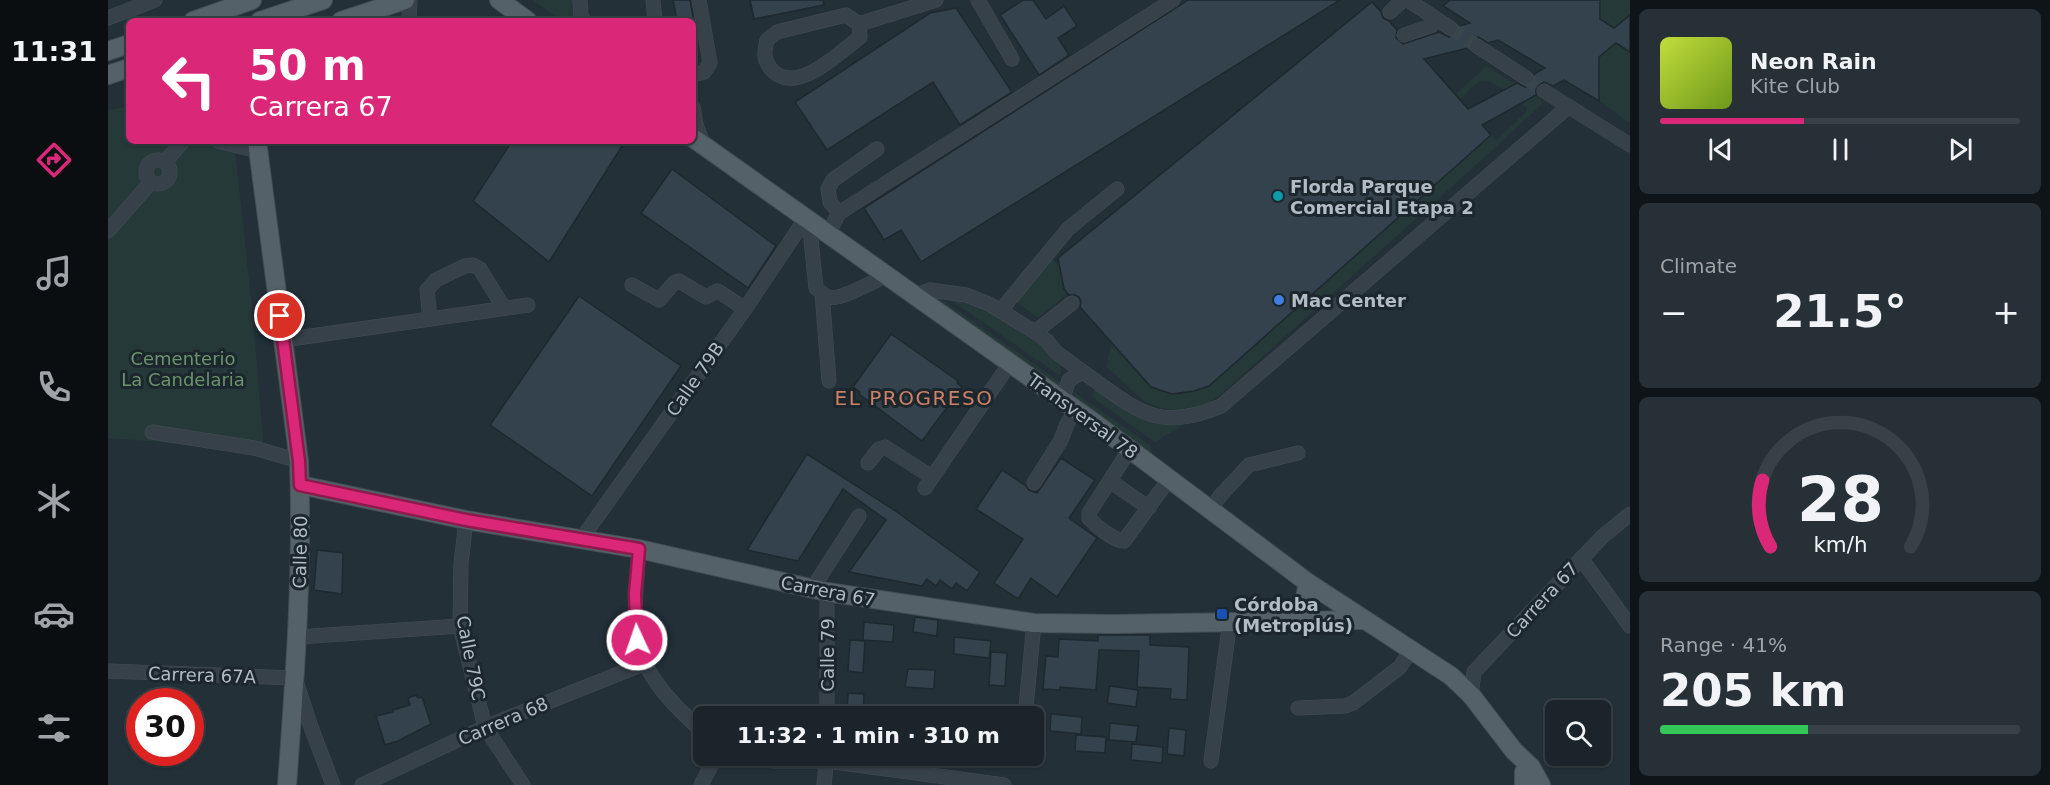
<!DOCTYPE html>
<meta charset="utf-8">
<style>
:root{--surface:#1a242a;--page:#273036;--text:#f1f3f6;--muted:#9fa4a8;--line:#384147;--accent:#db2777}
body{margin:0;font-family:"DejaVu Sans",sans-serif;background:var(--page);color:var(--text);height:100vh;display:flex;flex-direction:column;font-size:22px;white-space:nowrap}
*{box-sizing:border-box;margin:0}
p{font-size:20px;color:var(--muted)}
.icon{flex:none;width:33px;height:33px;fill:none;stroke:currentColor;stroke-width:2;stroke-linecap:round;stroke-linejoin:round}
.map{position:relative;flex:1;overflow:hidden}
.details{display:flex;flex-direction:column;gap:9px;padding:9px;background:#0e1417;width:420px}
.details>*{flex:none}
.banner{position:absolute;left:18px;top:18px;width:570px;height:126px;border-radius:9px;box-shadow:0 2px 4px #0004,0 0 0 2px var(--line);background:#db2777;color:#fff;overflow:hidden}
.fabs{position:absolute;left:1437px;top:700px;display:grid;gap:12px}
.fabs a{display:grid;place-items:center;width:66px;height:66px;border-radius:9px;background:var(--surface);box-shadow:0 2px 4px #0004,0 0 0 2px var(--line);font-size:30px}
.speed{position:absolute;left:18px;top:688px;display:flex;gap:12px;font-size:30px;font-weight:700;text-align:center}
.speed>*{display:grid;place-content:center;width:78px;height:78px;border-radius:50%;background:var(--surface);box-shadow:0 2px 4px #0004,0 0 0 2px var(--line);line-height:1}
.speed .limit{border:9px solid #d22;background:#fff;color:#111}
.pin{position:absolute;display:grid;place-items:center;width:51px;height:51px;color:#fff;margin:-26px;border:3px solid #fff;border-radius:50%;box-shadow:0 2px 6px #0007}
.me{position:absolute;width:66px;margin:-33px;rotate:357deg;stroke-linejoin:round;filter:drop-shadow(0 0 4px #0008)}
.turn{display:flex;align-items:center;gap:21px;height:126px;padding:0 24px;font-size:27px}
.turn .icon{width:78px;height:78px;stroke-width:2.5}
.turn b{display:block;font-size:42px;line-height:51px}
.big{font-size:45px;font-weight:700;line-height:1.1}
.details .card{flex:1;display:flex;flex-direction:column;justify-content:center;gap:9px;min-width:0;padding:0 21px;border-radius:9px;background:var(--page)}
.details .dial{align-items:center;gap:0}
.dial svg{height:156px;overflow:visible;fill:none;stroke:var(--line);stroke-width:7;stroke-linecap:round;text-anchor:middle}
.dial text{fill:var(--text);stroke:none}
.song{display:flex;align-items:center;gap:18px}
.cover{width:72px;height:72px;border-radius:9px;background:linear-gradient(135deg,hsl(70 70% 55%),hsl(80 70% 35%))}
.played{height:6px;border-radius:3px;background:linear-gradient(90deg,var(--accent) 40%,var(--line) 40%)}
.keys{display:flex;justify-content:space-around;direction:ltr}
.heat{display:flex;justify-content:space-between;align-items:center;font-size:33px;direction:ltr}
.charge{height:9px;border-radius:4px;background:linear-gradient(90deg,#34c759 41%,var(--line) 0)}
.trip{position:absolute;left:585px;top:706px;width:351px;height:60px;border-radius:9px;background:var(--surface);box-shadow:0 2px 4px #0004,0 0 0 2px var(--line);font-weight:700;line-height:60px;text-align:center}
main{display:flex;flex:1;min-height:0}
.tabs{display:flex;flex-direction:column;width:108px;justify-content:space-around;align-items:center;background:#0a0e11;color:var(--muted)}
.tabs .icon{width:42px;height:42px}
.tabs .selected{color:var(--accent)}
.tabs b{font-size:27px;color:var(--text)}
.map>svg:first-child{display:block}
.green{fill:#253938}
.building{fill:#33424c;stroke:#1e282f;stroke-width:1.5;fill-rule:evenodd}
.lines{fill:none;stroke-linecap:round;stroke-linejoin:round}
.minor-tunnel{stroke:#38454d;stroke-width:14;stroke-dasharray:14 7;stroke-linecap:butt}
.minor-casing{stroke:#434d55;stroke-width:15}
.major-casing{stroke:#434d55;stroke-width:20}
.minor{stroke:#374149;stroke-width:14}
.major{stroke:#556169;stroke-width:18}
.route-casing{stroke:#8e194d;stroke-width:15}
.route{stroke:#db2777;stroke-width:10}
.culture-dot{fill:#0f9aa8;stroke:#1c262d;stroke-width:2}
.shop-dot{fill:#3f7fe0;stroke:#1c262d;stroke-width:2}
.transit-dot{fill:#1a4fb4;stroke:#1c262d;stroke-width:2}
.labels{text-anchor:middle;dominant-baseline:central;stroke-width:6;stroke-linejoin:round;paint-order:stroke}
.poi-label{font-size:18px;font-weight:bold;fill:#b2bcc5;stroke:#1c262d;text-anchor:start}
.park-label{font-size:18px;fill:#6b946d;stroke:#1c262d}
.street-label{font-size:18px;fill:#b2bcc5;stroke:#1c262d}
.neighbourhood-label{font-size:20px;letter-spacing:1.5px;fill:#cb8167;stroke:#1c262d}
</style>
<main>
<nav class="tabs">
<b>11:31</b>
<svg class="icon selected" aria-label="directions" viewBox="0 0 24 24"><path d="M12 3l9 9-9 9-9-9zM9 14v-3h6M13 9l2 2-2 2"/></svg>
<svg class="icon" aria-label="music" viewBox="0 0 24 24"><path d="M9 18V5l10-2v13"/><circle cx="6" cy="18" r="3"/><circle cx="16" cy="16" r="3"/></svg>
<svg class="icon" aria-label="phone" viewBox="0 0 24 24"><path d="M5 4h4l2 5-3 2q2 4 5 5l2-3 5 2v4C11 20 4 13 5 4z"/></svg>
<svg class="icon" aria-label="climate" viewBox="0 0 24 24"><path d="M12 3v18M4 7l16 10M4 17L20 7"/></svg>
<svg class="icon" aria-label="car" viewBox="0 0 24 24"><path d="M5 17H2v-5l4-1 3-4h7l3 4 3 1v5h-3M9 17h6M6 11h13"/><circle cx="7" cy="17" r="2"/><circle cx="17" cy="17" r="2"/></svg>
<svg class="icon" aria-label="filters" viewBox="0 0 24 24"><path d="M4 7h16M4 17h16"/><circle cx="9" cy="7" r="2"/><circle cx="15" cy="17" r="2"/></svg>
</nav>
<div class="map">
<svg width="1522" height="785" viewBox="0 0 1522 785">
<rect width="100%" height="100%" fill="#233038"/>
<!-- green -->
<g class="green">
<polygon points="425,0 465,0 469,21 454,21"/>
<polygon points="1492,0 1522,0 1522,123 1491,101"/>
<path d="M1378 66 1433 100 1434 104 1391 144 1110 397C1088 413 1057 415 1034 399 1022 390 1012 377 998 367L1004 343C1020 360 1038 392 1064 394 1076 396 1090 390 1101 386L1383 135 1388 140 1419 111 1418 107C1410 100 1383 78 1373 81 1366 83 1358 95 1352 100L1347 95Z"/>
<polygon points="21,106 21,141 126,141 144,307 156,450 0,438 0,110"/>
<polygon points="943,258 952,267 958,295 930,318 907,301"/>
<polygon points="820,296 830,297 952,382 951,391"/>
<path d="M843 300C886 308 917 335 952 360L953 363 952 376Z"/>
<polygon points="988,385 1065,424 1077,424 1047,442 984,397"/>
<polygon points="965,391 1043,446 1044,458 968,402"/>
</g>
<!-- building -->
<g class="building">
<polygon points="565,0 582,0 586,21 569,21"/>
<polygon points="642,0 715,0 716,5 646,19"/>
<polygon points="915,0 925,0 938,19 956,6 969,26 950,38 961,55 931,75 892,15"/>
<polygon points="1080,0 1232,0 813,262 793,230 776,240 756,208"/>
<path d="M1342 0H1492V19L1506 28 1522 15V52L1508 43 1491 57V101L1456 80 1445 86 1436 82 1428 87V95L1374 125 1383 135 1101 386 1086 391 1064 394 1043 387 972 307 973 302 971 297 967 295H961L956 289 950 258 1264 2 1273 12 1275 18 1281 21 1289 30 1288 38 1295 44 1331 32 1341 37 1345 36 1350 32 1351 26 1362 23 1335 6ZM1370 37 1380 43 1390 40 1437 68 1426 74 1427 79 1423 86 1417 87 1409 83 1360 109 1316 59 1360 48 1362 41Z"/>
<polygon points="848,8 904,92 852,125 825,82 719,150 687,102 822,13"/>
<polygon points="404,141 507,141 514,146 441,262 365,201"/>
<polygon points="564,169 668,246 640,288 533,213"/>
<polygon points="471,296 573,366 484,496 382,425"/>
<polygon points="783,334 850,381 849,383 854,387 814,441 751,394 752,392 745,387"/>
<polygon points="699,454 786,510 872,572 859,591 848,583 844,589 832,580 828,586 819,579 814,586 741,572 778,520 735,489 690,561 639,550"/>
<polygon points="953,458 987,480 961,518 989,538 949,597 923,578 910,599 886,583 915,539 868,509 894,470 918,486 921,490 929,493"/>
<polygon points="209,550 235,553 234,594 206,590"/>
<polygon points="807,617 830,620 829,636 805,632"/>
<polygon points="756,622 786,625 785,642 755,640"/>
<polygon points="990,635 1042,635 1042,645 1081,647 1079,700 1062,699 1063,689 1029,687 1031,651 991,650 988,690 952,687 952,690 935,689 938,656 950,657 951,639 990,641"/>
<polygon points="846,637 883,641 881,658 846,654"/>
<polygon points="742,640 757,641 755,673 740,671"/>
<polygon points="883,652 899,653 897,686 881,685"/>
<polygon points="800,669 827,670 826,689 797,687"/>
<polygon points="1002,686 1030,690 1028,707 999,703"/>
<polygon points="740,693 756,694 755,717 739,717"/>
<polygon points="308,695 310,698 314,697 323,724 290,741 277,745 268,716 285,712 285,710 302,705 300,698"/>
<polygon points="943,714 974,717 973,734 942,731"/>
<polygon points="1002,723 1030,726 1028,742 1001,740"/>
<polygon points="1061,728 1078,730 1076,756 1059,754"/>
<polygon points="968,735 998,737 997,753 967,751"/>
<polygon points="1024,744 1055,747 1054,763 1023,760"/>
</g>
<g class="lines">
<!-- minor-tunnel -->
<g class="minor-tunnel">
<polyline points="585,24 587,23"/>
<polyline points="1342,28 1369,46"/>
<polyline points="1418,78 1436,91"/>
</g>
<!-- minor casing -->
<g class="minor-casing">
<g id="minor">
<polyline points="472,0 473,15 476,21"/>
<polyline points="545,0 547,21"/>
<polyline points="870,0 904,59"/>
<polyline points="1300,0 1342,28"/>
<polyline points="1282,12 1295,0"/>
<polyline points="0,18 47,0"/>
<polyline points="301,21 302,0"/>
<path d="M751 24 752 37C731 53 688 96 664 70 655 60 656 52 659 40L669 32 738 15 751 24 828 0"/>
<polyline points="1296,35 1323,26 1328,19"/>
<polyline points="1369,46 1418,78"/>
<polyline points="585,75 596,72 602,63 591,0"/>
<polyline points="1436,91 1522,145"/>
<polyline points="585,107 588,125 596,146"/>
<polyline points="110,141 150,151"/>
<circle cx="50" cy="172" r="12"/>
<polyline points="57,162 75,141"/>
<polyline points="731,213 722,202 720,189 725,180 769,149"/>
<path d="M701 220 708 288C712 291 715 295 720 297 732 301 766 281 779 275"/>
<polyline points="0,231 43,182"/>
<polyline points="720,234 731,213 1065,0"/>
<polyline points="524,285 551,300 566,283 571,281 598,297 609,291 613,293 637,309"/>
<polyline points="714,293 721,381"/>
<polyline points="807,296 822,290 858,295 881,304 927,332 939,341 948,352 975,372"/>
<polyline points="893,310 960,229 1009,189"/>
<polyline points="322,319 319,290 328,280 357,266 365,265 372,269 396,308"/>
<polyline points="927,332 964,303"/>
<polyline points="175,340 420,305"/>
<path d="M954 400 961 380 975 372C1027 408 1048 434 1113 406L1460 107"/>
<polyline points="44,432 146,448 191,461"/>
<path d="M1022 449 981 513V518C989 527 1005 540 1016 541L1061 479"/>
<polyline points="760,463 771,449 777,447 824,477"/>
<polyline points="1002,481 1041,508"/>
<polyline points="926,483 953,440 959,424 968,410"/>
<polyline points="817,488 902,363"/>
<polyline points="1102,510 1112,496 1141,465 1190,453"/>
<polyline points="358,520 353,564 352,626 377,727 415,785"/>
<polyline points="474,538 637,309 698,218"/>
<path d="M531 549C529 579 525 609 529 638 535 676 569 709 596 733"/>
<polyline points="1473,558 1522,626"/>
<polyline points="704,589 751,516"/>
<polyline points="719,592 719,717"/>
<polyline points="190,637 352,626"/>
<polyline points="0,671 187,678 203,727 225,785"/>
<polyline points="1363,695 1366,672 1495,536 1522,514"/>
<polyline points="1190,708 1237,706 1245,703 1292,667 1303,650"/>
<polyline points="917,717 926,623"/>
<polyline points="637,756 667,761 719,761 896,785"/>
<polyline points="1103,761 1122,621"/>
<polyline points="254,785 377,727 538,663"/>
<polyline points="593,785 608,756"/>
<polyline points="716,785 719,756"/>
</g>
</g>
<!-- major casing -->
<g class="major-casing">
<g id="major">
<polyline points="391,0 420,21"/>
<polyline points="85,21 144,0"/>
<polyline points="152,21 215,0"/>
<polyline points="233,21 297,0"/>
<polyline points="0,51 21,44"/>
<polyline points="0,75 21,68"/>
<polyline points="585,138 988,424 1199,582 1343,676 1363,695 1406,751 1423,767 1433,785"/>
<path d="M149 141 191 461C195 570 187 677 179 785"/>
<polyline points="192,485 358,520 531,549 719,592 926,623 1006,624 1257,620"/>
<path d="M1177 621C1193 610 1199 602 1199 582"/>
<polyline points="1416,772 1416,785"/>
</g>
</g>
<!-- minor -->
<use href="#minor" class="minor"/>
<!-- major -->
<use href="#major" class="major"/>
</g>
<g class="lines">
<!-- route casing -->
<g class="route-casing">
<polyline id="route" points="172,316 191,461 192,485 358,520 531,549 527,594 529,640"/>
</g>
<!-- route -->
<use href="#route" class="route"/>
</g>
<!-- markers -->
<circle class="culture-dot" cx="1170" cy="196" r="6"/>
<circle class="shop-dot" cx="1171" cy="300" r="6"/>
<rect class="transit-dot" x="1108" y="608" width="12" height="12" rx="3"/>
<g class="labels">
<!-- poi labels -->
<g class="poi-label">
<text x="1182" y="186">Florda Parque<tspan x="1182" dy="21">Comercial Etapa 2</tspan></text>
<text x="1183" y="300">Mac Center</text>
<text x="1126" y="604">Córdoba<tspan x="1126" dy="21">(Metroplús)</tspan></text>
</g>
<!-- park labels -->
<g class="park-label">
<text x="75" y="358">Cementerio<tspan x="75" dy="21">La Candelaria</tspan></text>
</g>
<!-- street labels -->
<g class="street-label">
<text transform="translate(587 379) rotate(-55)">Calle 79B</text>
<text transform="translate(975 416) rotate(36)">Transversal 78</text>
<text transform="translate(192 552) rotate(-89)">Calle 80</text>
<text transform="translate(720 591) rotate(11)">Carrera 67</text>
<text transform="translate(1434 600) rotate(-47)">Carrera 67</text>
<text transform="translate(719 655) rotate(-90)">Calle 79</text>
<text transform="translate(363 658) rotate(79)">Calle 79C</text>
<text transform="translate(94 675) rotate(2)">Carrera 67A</text>
<text transform="translate(395 721) rotate(-23)">Carrera 68</text>
</g>
<!-- neighbourhood labels -->
<g class="neighbourhood-label">
<text x="806" y="398">EL PROGRESO</text>
</g>
</g>
</svg>
<div class="fabs">
<a><svg class="icon" aria-label="search" viewBox="0 0 24 24"><circle cx="10" cy="10" r="6"/><path d="M15 15l6 6"/></svg></a>
</div>
<div class="speed"><div class="limit">30</div></div>
<div class="pin" style="left:172px;top:316px;background:#d93025"><svg class="icon" aria-label="arrive" viewBox="0 0 24 24"><path d="M6 21V4h12l-3 4 3 4H6"/></svg></div>
<svg class="me" style="left:529px;top:640px" viewBox="-20 -20 40 40"><circle r="17" fill="#db2777" stroke="#fff" stroke-width="3"/><path d="M0-11L8 9 0 5-8 9z" fill="#fff"/></svg>
<div class="trip">11:32 · 1 min · 310 m</div>
<div class="banner">
<div class="turn"><svg class="icon" aria-label="left" viewBox="0 0 24 24"><path d="M17 20v-9H6M10 6l-5 5 5 5"/></svg><div><b>50 m</b>Carrera 67</div></div>
</div>
</div>
<section class="details">
<div class="card">
<div class="song"><i class="cover"></i><div><b>Neon Rain</b><p>Kite Club</p></div></div>
<div class="played"></div>
<div class="keys"><svg class="icon" aria-label="previous" viewBox="0 0 24 24"><path d="M18 5L8 12l10 7zM5 5v14"/></svg><svg class="icon" aria-label="pause" viewBox="0 0 24 24"><path d="M8 5v14M16 5v14"/></svg><svg class="icon" aria-label="next" viewBox="0 0 24 24"><path d="M6 5l10 7-10 7zM19 5v14"/></svg></div>
</div>
<div class="card"><p>Climate</p>
<div class="heat"><a>−</a><b class="big">21.5°</b><a>+</a></div>
</div>
<div class="card dial"><svg viewBox="0 0 100 80">
<path d="M14 69A42 42 0 1 1 86 69"/>
<path d="M14 69A42 42 0 0 1 10 35" stroke="#db2777"/>
<text x="50" y="56" font-size="32" font-weight="700">28</text>
<text x="50" y="72" font-size="11">km/h</text>
</svg></div>
<div class="card"><p>Range · 41%</p><b class="big">205 km</b><div class="charge"></div></div>
</section>
</main>
